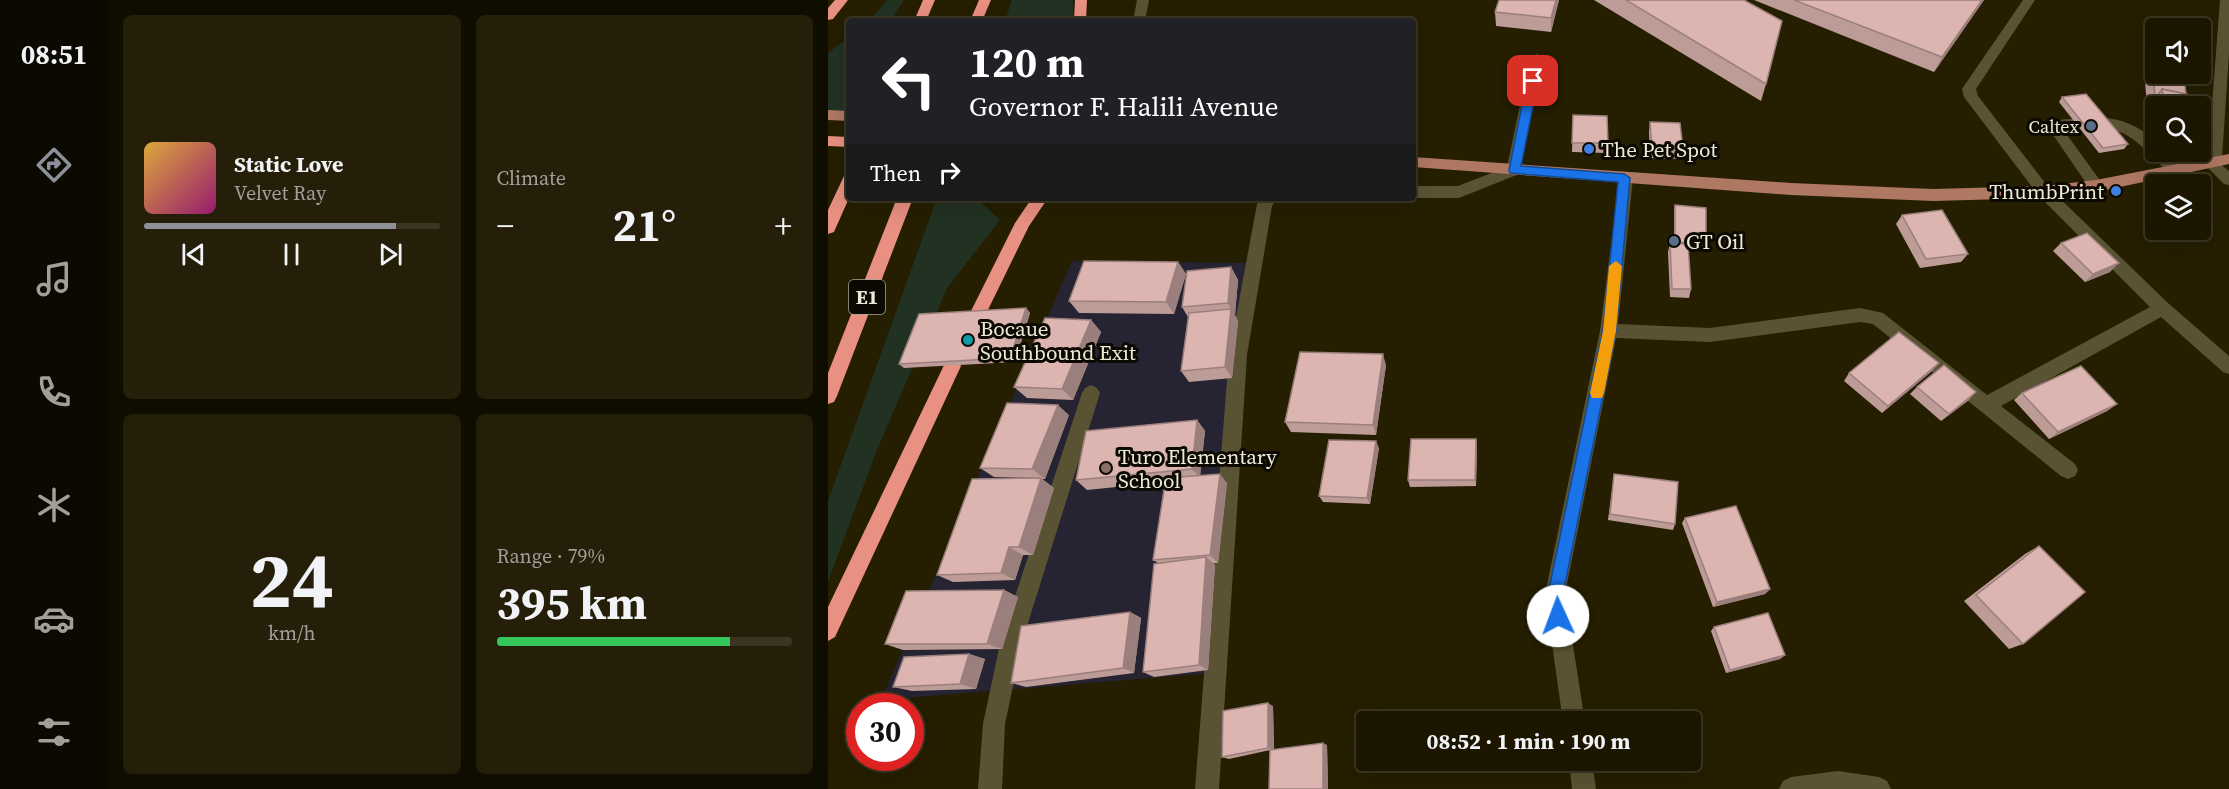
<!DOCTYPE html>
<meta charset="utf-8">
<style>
:root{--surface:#1c1600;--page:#251f0a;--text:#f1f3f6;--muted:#a09f99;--line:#3a3522;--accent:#8c9099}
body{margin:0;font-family:"Source Serif 4",serif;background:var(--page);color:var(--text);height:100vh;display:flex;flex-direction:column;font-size:22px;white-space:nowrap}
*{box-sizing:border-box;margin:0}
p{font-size:20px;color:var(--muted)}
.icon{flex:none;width:33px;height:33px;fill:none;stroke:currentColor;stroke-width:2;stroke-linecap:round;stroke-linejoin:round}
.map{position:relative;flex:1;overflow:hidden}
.details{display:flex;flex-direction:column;gap:15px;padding:15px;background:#0f0c00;width:720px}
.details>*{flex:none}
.banner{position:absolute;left:18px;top:18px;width:570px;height:183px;border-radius:6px;box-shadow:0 6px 24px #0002,0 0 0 2px var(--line);background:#202124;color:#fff;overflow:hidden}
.controls{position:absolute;left:1317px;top:18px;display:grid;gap:12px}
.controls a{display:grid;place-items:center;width:66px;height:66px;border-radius:6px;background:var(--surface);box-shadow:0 6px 24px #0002,0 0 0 2px var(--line);font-size:30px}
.speed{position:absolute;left:18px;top:693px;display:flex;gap:12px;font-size:30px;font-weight:700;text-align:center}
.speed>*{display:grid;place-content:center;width:78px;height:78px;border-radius:50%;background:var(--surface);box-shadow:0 6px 24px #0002,0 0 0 2px var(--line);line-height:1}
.speed .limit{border:9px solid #d22;background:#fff;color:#111}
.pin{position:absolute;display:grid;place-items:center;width:51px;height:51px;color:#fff;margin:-26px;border-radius:12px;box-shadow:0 3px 9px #0006}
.me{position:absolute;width:66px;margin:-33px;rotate:358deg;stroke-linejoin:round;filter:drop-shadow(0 0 4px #0008)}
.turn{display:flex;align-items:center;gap:21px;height:126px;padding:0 24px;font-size:27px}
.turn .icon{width:78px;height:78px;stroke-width:2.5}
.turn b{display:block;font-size:42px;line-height:51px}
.then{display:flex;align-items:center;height:57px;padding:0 24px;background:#0003;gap:12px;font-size:22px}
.big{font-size:45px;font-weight:700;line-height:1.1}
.details .tile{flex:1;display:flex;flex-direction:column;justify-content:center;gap:9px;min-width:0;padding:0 21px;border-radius:9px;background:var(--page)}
.details .dial{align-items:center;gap:0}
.dial b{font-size:78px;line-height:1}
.song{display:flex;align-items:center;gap:18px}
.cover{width:72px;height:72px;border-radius:9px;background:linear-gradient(135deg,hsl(40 70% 55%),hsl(320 70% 35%))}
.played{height:6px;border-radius:3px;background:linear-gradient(90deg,var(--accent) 85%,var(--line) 85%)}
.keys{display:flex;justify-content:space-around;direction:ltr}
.heat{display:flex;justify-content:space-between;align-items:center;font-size:33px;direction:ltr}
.charge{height:9px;border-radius:4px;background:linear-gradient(90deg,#34c759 79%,var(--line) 0)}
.details .tiles{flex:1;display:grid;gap:15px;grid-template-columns:repeat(2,1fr)}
.trip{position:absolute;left:528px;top:711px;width:345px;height:60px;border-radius:6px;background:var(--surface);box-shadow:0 6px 24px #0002,0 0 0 2px var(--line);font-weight:700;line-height:60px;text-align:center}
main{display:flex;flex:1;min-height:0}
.dock{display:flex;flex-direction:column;width:108px;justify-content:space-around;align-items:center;background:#0b0900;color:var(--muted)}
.dock .icon{width:42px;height:42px}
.dock .active{color:var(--accent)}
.dock b{font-size:27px;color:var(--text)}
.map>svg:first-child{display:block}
.education{fill:#262333}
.green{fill:#223222}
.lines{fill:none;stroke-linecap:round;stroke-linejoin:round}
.minor{fill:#5a5333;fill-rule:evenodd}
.major{fill:#af7862;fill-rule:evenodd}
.highway{fill:#e89081;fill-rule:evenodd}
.wall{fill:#bd9c98}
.shaded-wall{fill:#9a7f7c}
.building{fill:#dcb5b1;stroke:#9a7f7c;stroke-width:1.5}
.route{fill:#1a73e8;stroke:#114b97;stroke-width:1.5}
.slow{fill:#f59e0b}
.service-dot{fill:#5c6f8a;stroke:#0b0901;stroke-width:2}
.shop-dot{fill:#3f7fe0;stroke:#0b0901;stroke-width:2}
.culture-dot{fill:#0f9aa8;stroke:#0b0901;stroke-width:2}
.education-dot{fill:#8d6e63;stroke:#0b0901;stroke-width:2}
.labels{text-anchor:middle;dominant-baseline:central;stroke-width:6;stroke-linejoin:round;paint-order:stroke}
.far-poi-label{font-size:18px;fill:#ede9d7;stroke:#0b0901;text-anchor:end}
.shield{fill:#0b0901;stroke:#a9a697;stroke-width:1.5}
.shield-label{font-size:20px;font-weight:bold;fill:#ede9d7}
.poi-label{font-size:21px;fill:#ede9d7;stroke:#0b0901;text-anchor:start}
</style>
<main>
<nav class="dock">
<b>08:51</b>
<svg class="icon active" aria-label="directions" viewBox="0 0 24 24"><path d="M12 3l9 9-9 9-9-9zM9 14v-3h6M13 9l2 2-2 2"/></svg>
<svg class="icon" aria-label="music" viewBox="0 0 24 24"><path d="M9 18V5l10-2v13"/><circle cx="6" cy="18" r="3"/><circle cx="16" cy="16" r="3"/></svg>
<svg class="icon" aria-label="phone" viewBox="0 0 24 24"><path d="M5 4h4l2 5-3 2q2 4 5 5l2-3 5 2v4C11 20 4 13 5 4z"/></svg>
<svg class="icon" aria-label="climate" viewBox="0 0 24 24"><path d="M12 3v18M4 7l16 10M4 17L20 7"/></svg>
<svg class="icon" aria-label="car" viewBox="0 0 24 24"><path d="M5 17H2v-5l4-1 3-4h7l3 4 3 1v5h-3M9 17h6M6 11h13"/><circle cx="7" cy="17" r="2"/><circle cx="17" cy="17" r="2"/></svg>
<svg class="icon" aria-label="filters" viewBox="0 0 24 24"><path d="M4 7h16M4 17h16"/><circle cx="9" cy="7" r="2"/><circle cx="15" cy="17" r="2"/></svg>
</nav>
<section class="details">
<div class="tiles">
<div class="tile">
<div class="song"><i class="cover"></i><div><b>Static Love</b><p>Velvet Ray</p></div></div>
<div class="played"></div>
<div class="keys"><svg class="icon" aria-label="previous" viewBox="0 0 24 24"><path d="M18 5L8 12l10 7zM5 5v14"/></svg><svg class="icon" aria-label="pause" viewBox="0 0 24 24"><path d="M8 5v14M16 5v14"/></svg><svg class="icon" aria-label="next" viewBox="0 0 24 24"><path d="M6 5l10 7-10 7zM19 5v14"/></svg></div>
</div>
<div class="tile"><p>Climate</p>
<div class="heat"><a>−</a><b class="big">21°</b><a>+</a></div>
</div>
<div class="tile dial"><b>24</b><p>km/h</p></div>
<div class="tile"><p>Range · 79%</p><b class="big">395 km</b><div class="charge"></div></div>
</div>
</section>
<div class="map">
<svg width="1401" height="789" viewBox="0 0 1401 789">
<rect width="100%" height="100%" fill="#251e00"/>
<!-- education -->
<polygon class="education" points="244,261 420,263 383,673 53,700"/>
<!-- green -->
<g class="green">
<polygon points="59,0 76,0 63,21 41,21"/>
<polygon points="184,0 245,0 246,21 177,21"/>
<polygon points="21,37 21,111 0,112 0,53"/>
<polygon points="109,198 148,198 172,220 119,288 48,452 0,582 0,501"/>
</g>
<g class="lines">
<!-- minor -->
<g class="minor">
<polygon points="309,0 321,0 317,21 305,21"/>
<polygon points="1195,0 1207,0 1148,89 1150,96 1221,188 1340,303 1401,356 1401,374 1395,372 1333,317 1173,406 1247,464 1250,470 1247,476 1240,479 1233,476 1045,324 1032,322 882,342 788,338 737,594 757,722 735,722 717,594 772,331 792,174 802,174 805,178 790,324 882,328 1032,308 1055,313 1159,395 1322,307 1211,196 1136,97 1134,89"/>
<polygon points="1392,0 1401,0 1401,53 1394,158 1391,163 1401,171 1401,185 1396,184 1376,164 1380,157"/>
<polygon points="709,54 716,58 691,174 631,198 585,198 585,186 630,186 679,167 702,58"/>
<path d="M1268 117C1292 118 1310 125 1328 141V152H1338L1354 170 1352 174H1342C1302 135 1298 123 1239 128L1237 132 1276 186 1273 190H1263L1223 132 1228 120Z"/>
<polygon points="433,198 450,198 444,206 419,355 391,789 367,789 401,355 429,204"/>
<polygon points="263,385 269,388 272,393 195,639 177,724 174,789 150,789 155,724 173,639 254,393 257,388"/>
<polygon points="741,760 764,760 768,789 744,789"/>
<polygon points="1010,771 1051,777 1059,781 1063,789 951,789 955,781 963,777"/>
</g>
<!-- major -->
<g class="major">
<polygon points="0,110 21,111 21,121 0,120"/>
<polygon points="1401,154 1401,164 1268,192 1216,198 1105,201 963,195 585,167 585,157 963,183 1105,189 1216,186 1268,180"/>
</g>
<!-- highway -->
<g class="highway">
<polygon points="7,0 20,0 5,19 0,20 0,8"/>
<polygon points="95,0 107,0 98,21 86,21"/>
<polygon points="151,0 163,0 154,21 142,21"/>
<polygon points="247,0 259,0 258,21 246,21"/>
<polygon points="0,136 21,137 21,147 0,146"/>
<polygon points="21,175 21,198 6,232 0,234 0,210 16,176"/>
<polygon points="69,198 85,198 9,396 6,402 0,404 0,373"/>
<polygon points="204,198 220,198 201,226 155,320 149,322 143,320 141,315 187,223"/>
<polygon points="124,359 130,361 133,366 7,637 0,641 0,607 118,361"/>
</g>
</g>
<!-- wall -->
<g class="wall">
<polygon points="731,0 723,32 668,26 667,12"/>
<polygon points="766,0 916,0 938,84 933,101"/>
<polygon points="926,0 1156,0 1106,72"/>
<polygon points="1325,72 1358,94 1369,106 1328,106 1328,132 1322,131 1320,107 1321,105 1319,105 1317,82"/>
<polygon points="1234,97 1300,144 1296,149 1271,153 1231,102"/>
<polygon points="745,115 780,143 779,153 744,152"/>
<polygon points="822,122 855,149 853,159 822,158 821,132"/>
<polygon points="847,205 878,244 877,249 860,247 863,289 861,298 842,297 840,252 842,243 846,243 846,210"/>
<polygon points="1074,215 1140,254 1133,262 1092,268 1068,224"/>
<polygon points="1233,243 1282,272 1257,282 1225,251"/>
<polygon points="350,262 358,274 346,314 251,313 241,301"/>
<polygon points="403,267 410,280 407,315 410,321 404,378 361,382 353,371 360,317 354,307"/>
<polygon points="198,308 202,313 187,362 76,368 71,364"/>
<polygon points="263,320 273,332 245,400 199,398 186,387"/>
<polygon points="1111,363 1104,371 1054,413 1016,381 1021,373"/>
<polygon points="558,365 548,435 463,432 457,422"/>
<polygon points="1089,387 1141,400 1113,421 1082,394"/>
<polygon points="1194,393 1289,404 1279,411 1221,439 1186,400"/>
<polygon points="241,415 217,479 214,479 226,488 205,555 195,555 187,580 125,582 109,575 206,478 166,477 152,468"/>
<polygon points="369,420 377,431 372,475 399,483 390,563 385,563 387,565 380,670 326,677 315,672 330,563 325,560 337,482 259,490 248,480"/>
<polygon points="648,439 649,446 648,486 582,487 580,480"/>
<polygon points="551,448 542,504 495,502 491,496"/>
<polygon points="786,474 847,524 845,530 780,520"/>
<polygon points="857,518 942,589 937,594 885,607 854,523"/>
<polygon points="1211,546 1195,644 1181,649 1136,601 1197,554"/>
<polygon points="176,590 190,597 174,649 75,650 57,644"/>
<polygon points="302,612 313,618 306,673 198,687 183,683"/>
<polygon points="886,627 957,655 952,659 898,673 883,631"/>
<polygon points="141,654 157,659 148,689 84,691 65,687"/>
<polygon points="445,706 446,750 499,745 500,789 441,789 442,750 401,759 394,757"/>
</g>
<!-- shaded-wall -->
<g class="shaded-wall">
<polygon points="728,0 731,0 723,32 723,18"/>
<polygon points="1154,0 1156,0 1106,72 1114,57"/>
<polygon points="350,262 358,274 346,314 338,302"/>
<polygon points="1291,263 1282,272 1257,282 1265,274"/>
<polygon points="403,267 410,280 407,315 410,321 404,378 397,367 403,310 400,303"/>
<polygon points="198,308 202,313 187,362 182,358"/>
<polygon points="263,320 273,332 245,400 234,389"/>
<polygon points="555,354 558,365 548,435 545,425"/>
<polygon points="1111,363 1104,371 1054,413 1060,406"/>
<polygon points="1148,392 1141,400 1113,421 1121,414"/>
<polygon points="1289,404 1279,411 1221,439 1230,432"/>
<polygon points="230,405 241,415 217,479 204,469"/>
<polygon points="369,420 377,431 372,478 364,469"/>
<polygon points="648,439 649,446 648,486 647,480"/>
<polygon points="548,441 551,448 542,504 539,498"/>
<polygon points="392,474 399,483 390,563 382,555"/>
<polygon points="213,478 226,488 205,555 191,547"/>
<polygon points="181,547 195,555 187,580 173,573"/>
<polygon points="378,557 387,565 380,670 371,665"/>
<polygon points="942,589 937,594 885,607 889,602"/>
<polygon points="176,590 190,597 174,649 159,644"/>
<polygon points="302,612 313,618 306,673 295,668"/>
<polygon points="141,654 157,659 148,689 132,684"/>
<polygon points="957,655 952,659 898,673 902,670"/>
<polygon points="440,703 445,706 446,750 440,748"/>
<polygon points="495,743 499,745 500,789 495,789"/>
</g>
<!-- building -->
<g class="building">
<polygon points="671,0 728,0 723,18 667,12"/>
<polygon points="798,0 916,0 954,21 938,84"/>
<polygon points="966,0 1154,0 1114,57"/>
<polygon points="1325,72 1356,78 1358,94 1334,89 1329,96 1327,95"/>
<polygon points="1334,89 1367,96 1369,106 1337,106"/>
<polygon points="1258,94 1300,144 1275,148 1234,97"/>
<polygon points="745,115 779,116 780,143 744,143"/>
<polygon points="822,122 852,123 855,149 824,148"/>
<polygon points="847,205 878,208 878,244 847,242"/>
<polygon points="1114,210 1140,254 1098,259 1074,215"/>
<polygon points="1259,233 1291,263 1265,274 1233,243"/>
<polygon points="842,243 860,244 863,289 844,289"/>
<polygon points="256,261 350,262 338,302 241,301"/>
<polygon points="403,267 400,303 354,307 359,271"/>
<polygon points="198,308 182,358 71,364 91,314"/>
<polygon points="403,309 397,367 353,371 361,313"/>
<polygon points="217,318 263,320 234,389 186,387"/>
<polygon points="1071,332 1111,363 1060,406 1021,373"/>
<polygon points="472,352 555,354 545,425 457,422"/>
<polygon points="1116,365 1148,392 1121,414 1089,387"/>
<polygon points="1253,366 1289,404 1230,432 1194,393"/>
<polygon points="179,403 230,405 204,469 152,468"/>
<polygon points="369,420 364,469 248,480 258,431"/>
<polygon points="583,439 648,439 647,480 580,480"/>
<polygon points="501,440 548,441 539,498 491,496"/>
<polygon points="392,474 382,555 325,560 338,478"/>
<polygon points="786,474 850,482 847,524 782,514"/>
<polygon points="213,478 191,547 181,547 173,573 109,575 144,479"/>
<polygon points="908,506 942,589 889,602 857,518"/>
<polygon points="1211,546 1257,592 1195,644 1148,595"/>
<polygon points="378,557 371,665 315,672 326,564"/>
<polygon points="176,590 159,644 57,644 78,591"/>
<polygon points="302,612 295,668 183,683 193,626"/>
<polygon points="940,613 957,655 902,670 886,627"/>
<polygon points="141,654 132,684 65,687 76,657"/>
<polygon points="440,703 440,748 394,757 395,711"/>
<polygon points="495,743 495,789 441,789 442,750"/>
</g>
<!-- route -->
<polygon class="route" points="705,78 710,81 693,166 796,174 802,178 788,331 735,594 738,616 736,621 730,624 725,621 720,594 775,331 790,182 682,173 681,170 699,81"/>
<!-- slow -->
<polygon class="slow" points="788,261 794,266 788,331 776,393 774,398 764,398 762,393 775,331 781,266"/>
<!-- markers -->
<g class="service-dot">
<circle cx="1263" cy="126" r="6"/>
<circle cx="846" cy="241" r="6"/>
</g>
<g class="shop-dot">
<circle cx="761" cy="149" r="6"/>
<circle cx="1288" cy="191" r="6"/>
</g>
<circle class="culture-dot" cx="140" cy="340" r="6"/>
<circle class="education-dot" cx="278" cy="468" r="6"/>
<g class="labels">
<!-- far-poi labels -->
<g class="far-poi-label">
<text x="1251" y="126">Caltex</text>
</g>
<!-- shield labels -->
<rect class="shield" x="21" y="280" width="36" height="34" rx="4.5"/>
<g class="shield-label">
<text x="39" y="297">E1</text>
</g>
<!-- poi labels -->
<g class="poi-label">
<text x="773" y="149">The Pet Spot</text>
<text x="1276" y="191" text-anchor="end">ThumbPrint</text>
<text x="858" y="241">GT Oil</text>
<text x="152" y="328">Bocaue<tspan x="152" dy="24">Southbound Exit</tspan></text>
<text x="290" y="456">Turo Elementary<tspan x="290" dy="24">School</tspan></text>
</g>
</g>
</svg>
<div class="controls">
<a><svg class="icon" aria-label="sound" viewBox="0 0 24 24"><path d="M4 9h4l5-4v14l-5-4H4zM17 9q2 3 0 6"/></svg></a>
<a><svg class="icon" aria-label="search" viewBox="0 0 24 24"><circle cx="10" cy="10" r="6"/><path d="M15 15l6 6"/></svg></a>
<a><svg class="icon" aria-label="layers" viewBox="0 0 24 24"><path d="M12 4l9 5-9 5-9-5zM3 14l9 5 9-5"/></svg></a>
</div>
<div class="speed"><div class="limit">30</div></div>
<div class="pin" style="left:705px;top:81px;background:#d93025"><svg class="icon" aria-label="arrive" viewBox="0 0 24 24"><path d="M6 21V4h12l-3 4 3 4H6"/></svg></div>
<svg class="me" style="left:730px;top:616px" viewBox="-20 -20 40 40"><circle r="19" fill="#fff"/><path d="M0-13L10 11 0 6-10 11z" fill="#1a73e8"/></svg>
<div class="trip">08:52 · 1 min · 190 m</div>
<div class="banner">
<div class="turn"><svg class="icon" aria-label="left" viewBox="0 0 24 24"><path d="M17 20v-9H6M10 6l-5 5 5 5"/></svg><div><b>120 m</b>Governor F. Halili Avenue</div></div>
<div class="then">Then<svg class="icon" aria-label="right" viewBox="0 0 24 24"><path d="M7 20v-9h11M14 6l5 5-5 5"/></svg></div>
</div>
</div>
</main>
